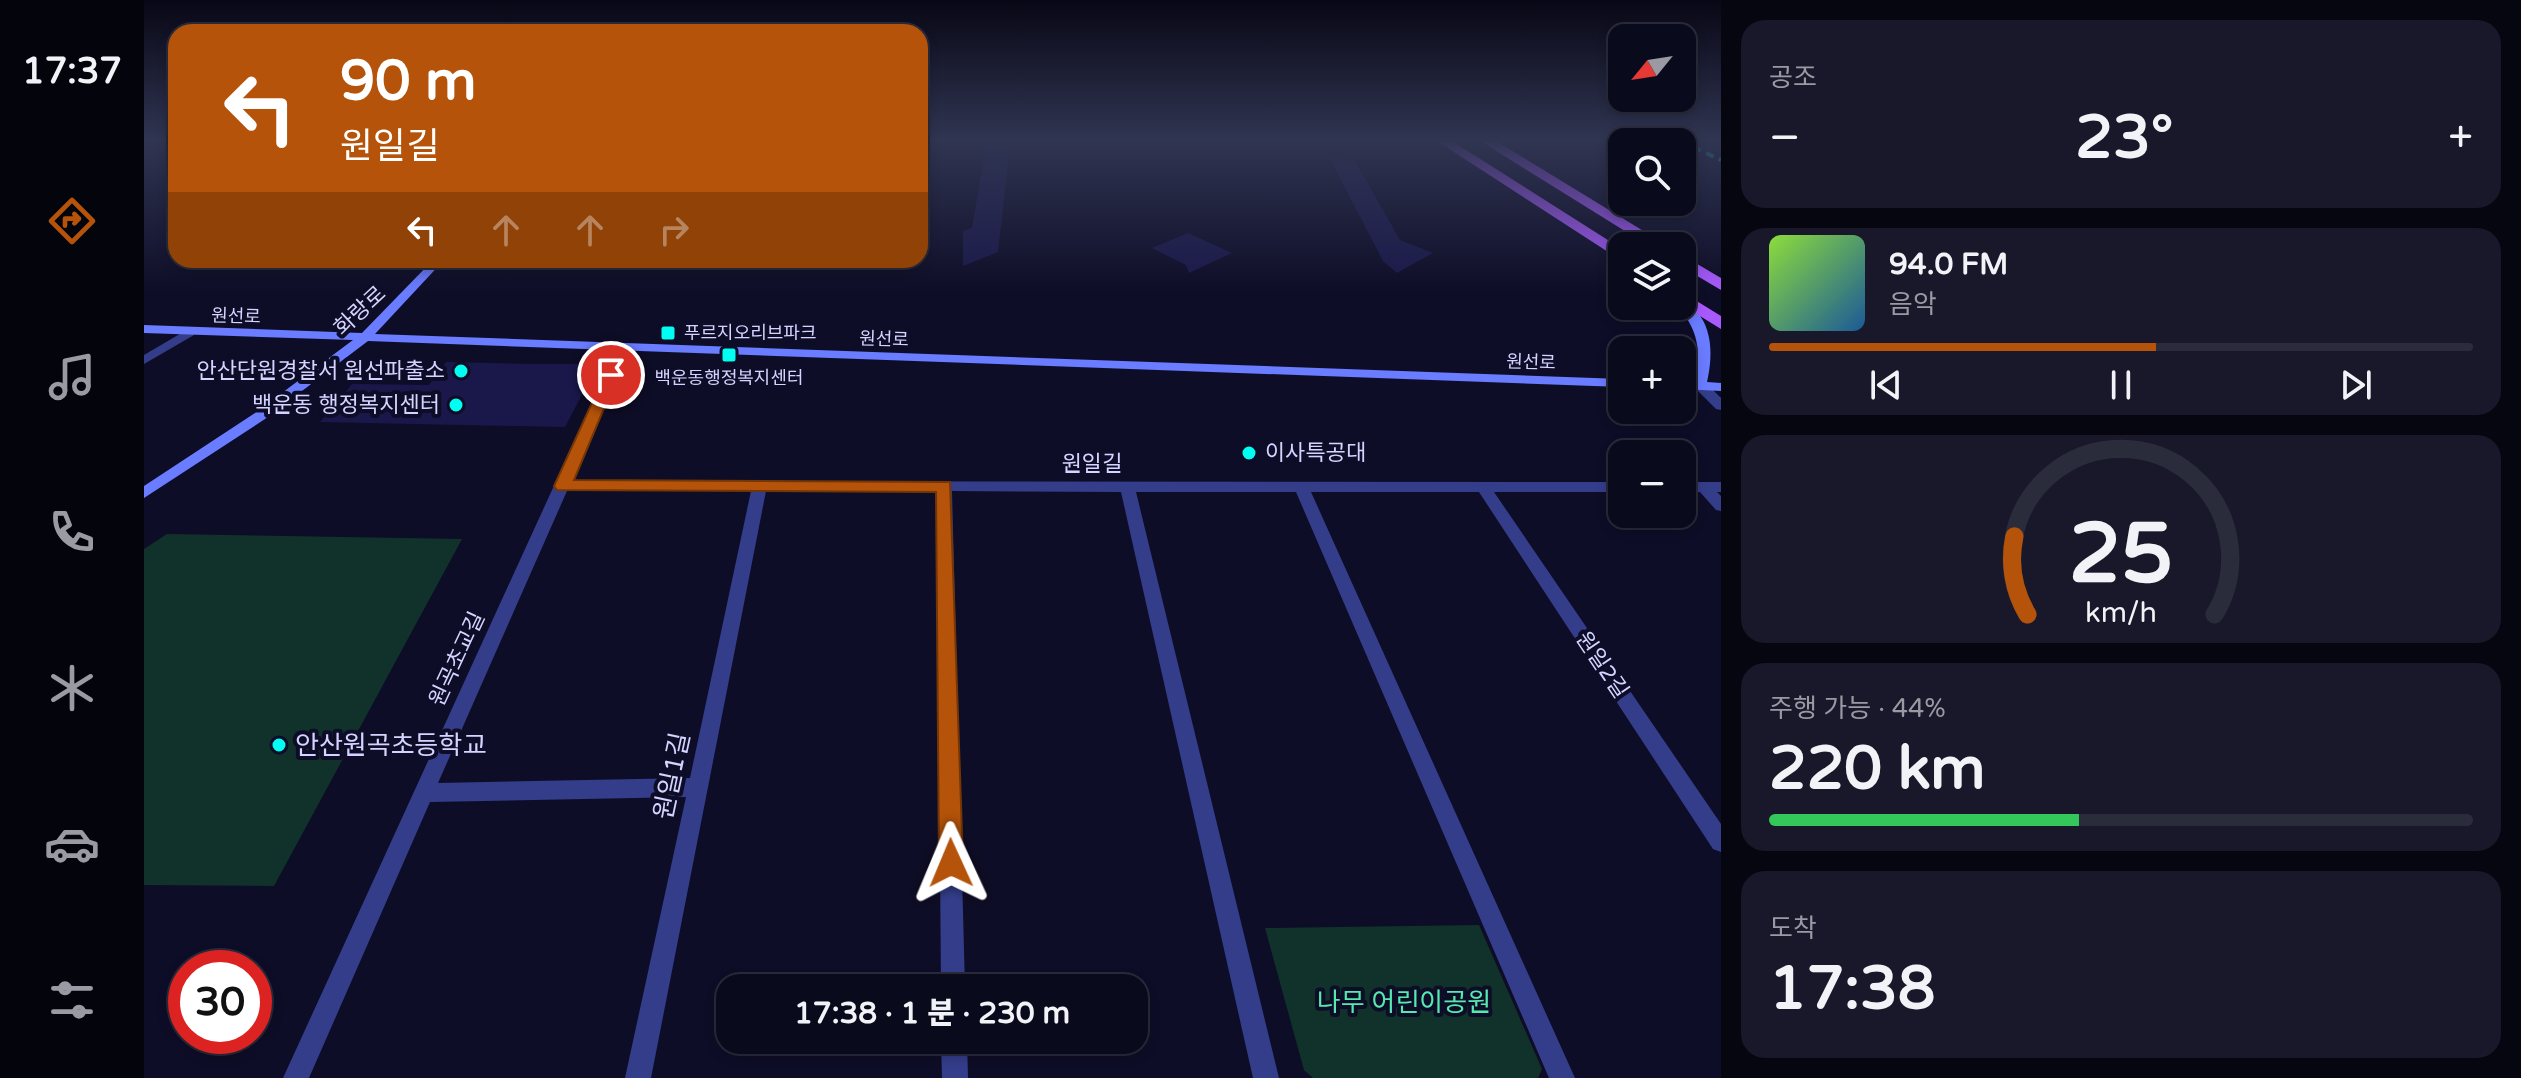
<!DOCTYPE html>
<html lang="ko">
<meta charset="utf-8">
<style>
:root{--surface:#0a0a1d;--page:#18182a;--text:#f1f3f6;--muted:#999aa4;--line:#2a2b3b;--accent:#b45309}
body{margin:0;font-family:"Varela Round","Noto Sans KR",sans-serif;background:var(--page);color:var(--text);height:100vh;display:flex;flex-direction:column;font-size:30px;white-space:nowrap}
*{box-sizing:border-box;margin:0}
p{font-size:26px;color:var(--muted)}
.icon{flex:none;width:44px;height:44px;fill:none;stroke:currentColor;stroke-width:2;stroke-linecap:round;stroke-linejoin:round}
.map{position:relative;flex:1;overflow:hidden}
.side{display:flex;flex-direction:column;gap:20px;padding:20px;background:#060610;width:800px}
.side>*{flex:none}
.top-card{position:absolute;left:24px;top:24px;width:760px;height:244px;border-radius:24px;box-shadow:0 4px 12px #0003,0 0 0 2px var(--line);background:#b45309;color:#fff;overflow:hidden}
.needle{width:52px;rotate:240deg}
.controls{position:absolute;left:1464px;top:24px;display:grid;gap:16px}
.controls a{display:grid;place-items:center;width:88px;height:88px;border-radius:16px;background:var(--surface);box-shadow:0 4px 12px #0003,0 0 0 2px var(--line);font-size:40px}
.speed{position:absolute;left:24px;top:950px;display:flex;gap:16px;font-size:40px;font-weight:700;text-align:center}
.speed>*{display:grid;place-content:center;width:104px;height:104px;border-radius:50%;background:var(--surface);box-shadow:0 4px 12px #0003,0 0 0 2px var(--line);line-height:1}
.speed .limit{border:12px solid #d22;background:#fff;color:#111}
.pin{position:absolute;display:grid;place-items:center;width:68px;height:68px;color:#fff;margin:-34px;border:4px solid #fff;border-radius:50%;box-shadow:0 2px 8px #0007}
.me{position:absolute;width:88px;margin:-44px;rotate:359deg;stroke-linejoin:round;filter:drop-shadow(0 0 6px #0008)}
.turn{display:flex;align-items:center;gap:28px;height:168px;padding:0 40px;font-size:36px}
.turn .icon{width:104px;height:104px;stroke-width:2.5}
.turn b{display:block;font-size:56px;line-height:68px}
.lanes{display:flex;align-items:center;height:76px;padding:0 40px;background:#0003;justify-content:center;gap:40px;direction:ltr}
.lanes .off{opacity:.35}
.big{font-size:60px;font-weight:800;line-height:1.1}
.side .card{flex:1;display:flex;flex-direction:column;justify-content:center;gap:12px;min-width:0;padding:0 28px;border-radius:24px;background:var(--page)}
.side .dial{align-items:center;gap:0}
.dial svg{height:208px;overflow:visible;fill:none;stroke:var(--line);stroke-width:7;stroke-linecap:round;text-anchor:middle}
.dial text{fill:var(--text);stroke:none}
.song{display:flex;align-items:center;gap:24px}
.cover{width:96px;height:96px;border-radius:12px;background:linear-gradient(135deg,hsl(90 70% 55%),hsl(210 70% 35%))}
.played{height:8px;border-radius:4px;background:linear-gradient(90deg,var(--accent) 55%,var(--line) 55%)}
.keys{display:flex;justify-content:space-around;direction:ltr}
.heat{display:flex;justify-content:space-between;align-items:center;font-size:44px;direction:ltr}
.charge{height:12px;border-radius:6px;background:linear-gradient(90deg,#34c759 44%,var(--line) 0)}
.trip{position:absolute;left:572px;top:974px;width:432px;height:80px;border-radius:24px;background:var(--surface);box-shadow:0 4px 12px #0003,0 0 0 2px var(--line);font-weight:800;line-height:80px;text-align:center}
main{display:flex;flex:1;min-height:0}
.tab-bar{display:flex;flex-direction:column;width:144px;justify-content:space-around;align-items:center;background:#04040c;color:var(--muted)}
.tab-bar .icon{width:56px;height:56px}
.tab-bar .current{color:var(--accent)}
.tab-bar b{font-size:36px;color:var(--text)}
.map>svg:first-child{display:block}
.green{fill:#10322b}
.building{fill:#1a184a}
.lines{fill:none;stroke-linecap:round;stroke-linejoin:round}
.street{fill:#343d8a;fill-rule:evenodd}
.secondary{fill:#6a7cff;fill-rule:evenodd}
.primary{fill:#a95aff;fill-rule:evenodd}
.rail{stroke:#00fef3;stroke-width:4;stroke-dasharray:8 6;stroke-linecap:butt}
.route{fill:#b45309;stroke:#753606;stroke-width:2}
.poi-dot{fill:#00fef3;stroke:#0e0d27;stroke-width:3}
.labels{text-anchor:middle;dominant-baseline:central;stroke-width:8;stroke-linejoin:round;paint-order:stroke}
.far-street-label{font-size:18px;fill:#d3d4ff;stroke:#0e0d27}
.far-poi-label{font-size:18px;fill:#d3d4ff;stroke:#0e0d27;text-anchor:start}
.street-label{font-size:22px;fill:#d3d4ff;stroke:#0e0d27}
.poi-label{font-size:22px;fill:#d3d4ff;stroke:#0e0d27;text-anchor:end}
.near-poi-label{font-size:26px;fill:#d3d4ff;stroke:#0e0d27;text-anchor:start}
.near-street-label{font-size:26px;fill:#d3d4ff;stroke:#0e0d27}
.near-park-label{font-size:26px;fill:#55e9af;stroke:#0e0d27}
</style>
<main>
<nav class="tab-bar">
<b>17:37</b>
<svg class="icon current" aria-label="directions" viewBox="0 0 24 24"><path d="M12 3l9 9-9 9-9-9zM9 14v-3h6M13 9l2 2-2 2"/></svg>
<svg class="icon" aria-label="music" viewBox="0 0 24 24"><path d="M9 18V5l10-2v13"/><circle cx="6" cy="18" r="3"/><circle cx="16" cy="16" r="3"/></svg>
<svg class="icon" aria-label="phone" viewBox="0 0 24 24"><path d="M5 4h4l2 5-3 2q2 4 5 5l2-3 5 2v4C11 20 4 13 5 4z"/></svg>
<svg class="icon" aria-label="climate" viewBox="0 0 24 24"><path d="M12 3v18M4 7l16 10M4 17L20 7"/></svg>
<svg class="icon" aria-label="car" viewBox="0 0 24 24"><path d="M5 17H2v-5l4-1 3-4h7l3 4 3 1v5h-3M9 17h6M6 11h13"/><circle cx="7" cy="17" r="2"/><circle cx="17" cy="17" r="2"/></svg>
<svg class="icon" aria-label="filters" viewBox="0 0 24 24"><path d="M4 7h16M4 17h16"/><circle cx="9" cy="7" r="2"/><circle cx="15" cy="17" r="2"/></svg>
</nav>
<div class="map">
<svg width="1577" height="1078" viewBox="0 0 1577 1078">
<rect width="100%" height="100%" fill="#0e0d27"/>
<!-- green -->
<g class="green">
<polygon points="23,534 318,539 130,886 0,885 0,549"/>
<polygon points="1335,925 1398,1069 1394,1078 1169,1078 1160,1070 1121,928"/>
</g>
<!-- building -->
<g class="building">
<polygon points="842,145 866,146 854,252 819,266 819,231 828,228"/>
<polygon points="1185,157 1210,159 1256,240 1289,253 1253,273 1239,261"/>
<polygon points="1044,233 1088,253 1045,273 1042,265 1008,248"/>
<polygon points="302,362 388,364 454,364 421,427 176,422 208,384 285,385"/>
</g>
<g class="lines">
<!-- street -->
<g class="street">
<polygon points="46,328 50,329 50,335 0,364 0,355"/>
<path d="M479 344 485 348 427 481 1478 482V492H1350L1577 824V852L1569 849 1335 492H1167L1431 1078H1405L1152 492H992L1135 1078H1109L977 492 808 491 821 988H797L793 491H622L507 1078H481L542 797 286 802 165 1078H139L473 348ZM423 491H607L546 778 294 783Z"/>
<polygon points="1556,381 1561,382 1577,398 1577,410 1572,409 1551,388 1549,385"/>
<polygon points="1538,482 1577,482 1577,492 1573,492 1577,496 1577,511 1572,510 1556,492 1538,492"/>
<polygon points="797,1040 823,1040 824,1078 798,1078"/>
</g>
<!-- secondary -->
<g class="secondary">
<polygon points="289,260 300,260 231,334 1478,379 1478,387 224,341 121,419 0,498 0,486 111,413 209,340 0,333 0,325 218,333"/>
<path d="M1538 300C1569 316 1570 353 1563 382L1577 383V391L1538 389V381L1550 382C1558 350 1554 331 1534 306H1538Z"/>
</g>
<!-- primary -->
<g class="primary">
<polygon points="1293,141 1308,141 1478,249 1478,261"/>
<polygon points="1336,141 1352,141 1524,246 1505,246"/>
<polygon points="1538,255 1577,278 1577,290 1538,267"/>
<polygon points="1538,292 1577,316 1577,329 1538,305"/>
</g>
<!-- rail -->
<polyline class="rail" points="1537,141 1577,160"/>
</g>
<!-- sky -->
<linearGradient id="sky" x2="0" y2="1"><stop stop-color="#080715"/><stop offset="0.48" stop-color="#303552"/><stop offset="1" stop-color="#303552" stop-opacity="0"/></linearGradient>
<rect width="1577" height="292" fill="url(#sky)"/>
<!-- route -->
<polygon class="route" points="462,372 474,375 430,480 806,482 819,863 816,871 807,875 798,871 795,863 792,492 413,490 410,486"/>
<!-- markers -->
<g class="poi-dot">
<rect x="516" y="325" width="16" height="16" rx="4"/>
<rect x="577" y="347" width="16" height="16" rx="4"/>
<circle cx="317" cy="371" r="8"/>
<circle cx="312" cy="405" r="8"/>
<circle cx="1105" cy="453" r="8"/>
<circle cx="135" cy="745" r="8"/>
</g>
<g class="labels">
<!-- far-street labels -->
<g class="far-street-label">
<text transform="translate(92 316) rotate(2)">원선로</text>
<text transform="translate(740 339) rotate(2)">원선로</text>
<text transform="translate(1387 362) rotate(2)">원선로</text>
</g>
<!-- far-poi labels -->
<g class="far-poi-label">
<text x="540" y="333">푸르지오리브파크</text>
<text x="585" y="378" text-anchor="middle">백운동행정복지센터</text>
</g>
<!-- street labels -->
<g class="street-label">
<text transform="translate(216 311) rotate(-43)">화랑로</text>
<text x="948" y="464">원일길</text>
<text transform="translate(313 659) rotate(-65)">원곡초교길</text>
<text transform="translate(1458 665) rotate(56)">원일2길</text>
</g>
<!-- poi labels -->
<g class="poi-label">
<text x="301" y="371">안산단원경찰서 원선파출소</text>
<text x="296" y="405">백운동 행정복지센터</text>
<text x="1121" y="453" text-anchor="start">이사특공대</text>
</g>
<!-- near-poi labels -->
<g class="near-poi-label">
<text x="151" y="745">안산원곡초등학교</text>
</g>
<!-- near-street labels -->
<g class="near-street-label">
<text transform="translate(528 776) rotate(-78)">원일1길</text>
</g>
<!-- near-park labels -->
<g class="near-park-label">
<text x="1260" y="1002">나무 어린이공원</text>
</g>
</g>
</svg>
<div class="controls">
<a><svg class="needle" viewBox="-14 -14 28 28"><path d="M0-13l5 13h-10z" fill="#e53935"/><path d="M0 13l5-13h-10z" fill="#999aa4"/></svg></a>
<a><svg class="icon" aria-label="search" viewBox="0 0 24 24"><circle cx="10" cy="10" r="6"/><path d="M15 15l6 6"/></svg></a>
<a><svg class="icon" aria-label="layers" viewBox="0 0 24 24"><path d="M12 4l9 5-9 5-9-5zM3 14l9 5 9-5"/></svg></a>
<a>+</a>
<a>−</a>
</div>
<div class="speed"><div class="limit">30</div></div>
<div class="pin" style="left:467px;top:375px;background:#d93025"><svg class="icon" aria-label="arrive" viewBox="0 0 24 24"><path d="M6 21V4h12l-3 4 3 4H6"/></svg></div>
<svg class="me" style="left:807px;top:863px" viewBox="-20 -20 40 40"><path d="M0-17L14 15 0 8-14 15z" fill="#b45309" stroke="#fff" stroke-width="4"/></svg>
<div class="trip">17:38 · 1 분 · 230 m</div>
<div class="top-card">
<div class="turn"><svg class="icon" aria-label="left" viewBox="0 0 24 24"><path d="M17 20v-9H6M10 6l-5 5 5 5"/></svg><div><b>90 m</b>원일길</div></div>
<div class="lanes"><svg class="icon" aria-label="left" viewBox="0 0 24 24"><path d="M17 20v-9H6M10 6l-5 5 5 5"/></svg><svg class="icon off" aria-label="ahead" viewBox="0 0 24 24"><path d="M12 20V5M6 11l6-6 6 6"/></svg><svg class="icon off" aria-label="ahead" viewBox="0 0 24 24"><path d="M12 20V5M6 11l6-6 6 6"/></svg><svg class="icon off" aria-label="right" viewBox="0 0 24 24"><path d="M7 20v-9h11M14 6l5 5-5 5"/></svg></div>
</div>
</div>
<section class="side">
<div class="card"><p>공조</p>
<div class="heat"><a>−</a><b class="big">23°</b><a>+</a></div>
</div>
<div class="card">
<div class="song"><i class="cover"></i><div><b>94.0 FM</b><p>음악</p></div></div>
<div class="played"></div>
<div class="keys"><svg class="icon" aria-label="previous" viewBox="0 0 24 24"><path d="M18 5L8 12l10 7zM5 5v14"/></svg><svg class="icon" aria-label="pause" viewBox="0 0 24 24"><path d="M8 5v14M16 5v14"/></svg><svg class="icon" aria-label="next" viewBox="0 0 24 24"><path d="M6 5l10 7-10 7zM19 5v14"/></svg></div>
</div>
<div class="card dial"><svg viewBox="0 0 100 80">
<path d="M14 69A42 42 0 1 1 86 69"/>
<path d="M14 69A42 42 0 0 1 9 39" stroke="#b45309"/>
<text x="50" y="56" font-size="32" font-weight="700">25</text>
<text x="50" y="72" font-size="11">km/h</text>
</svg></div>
<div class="card"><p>주행 가능 · 44%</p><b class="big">220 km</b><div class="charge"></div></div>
<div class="card"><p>도착</p><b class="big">17:38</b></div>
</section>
</main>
